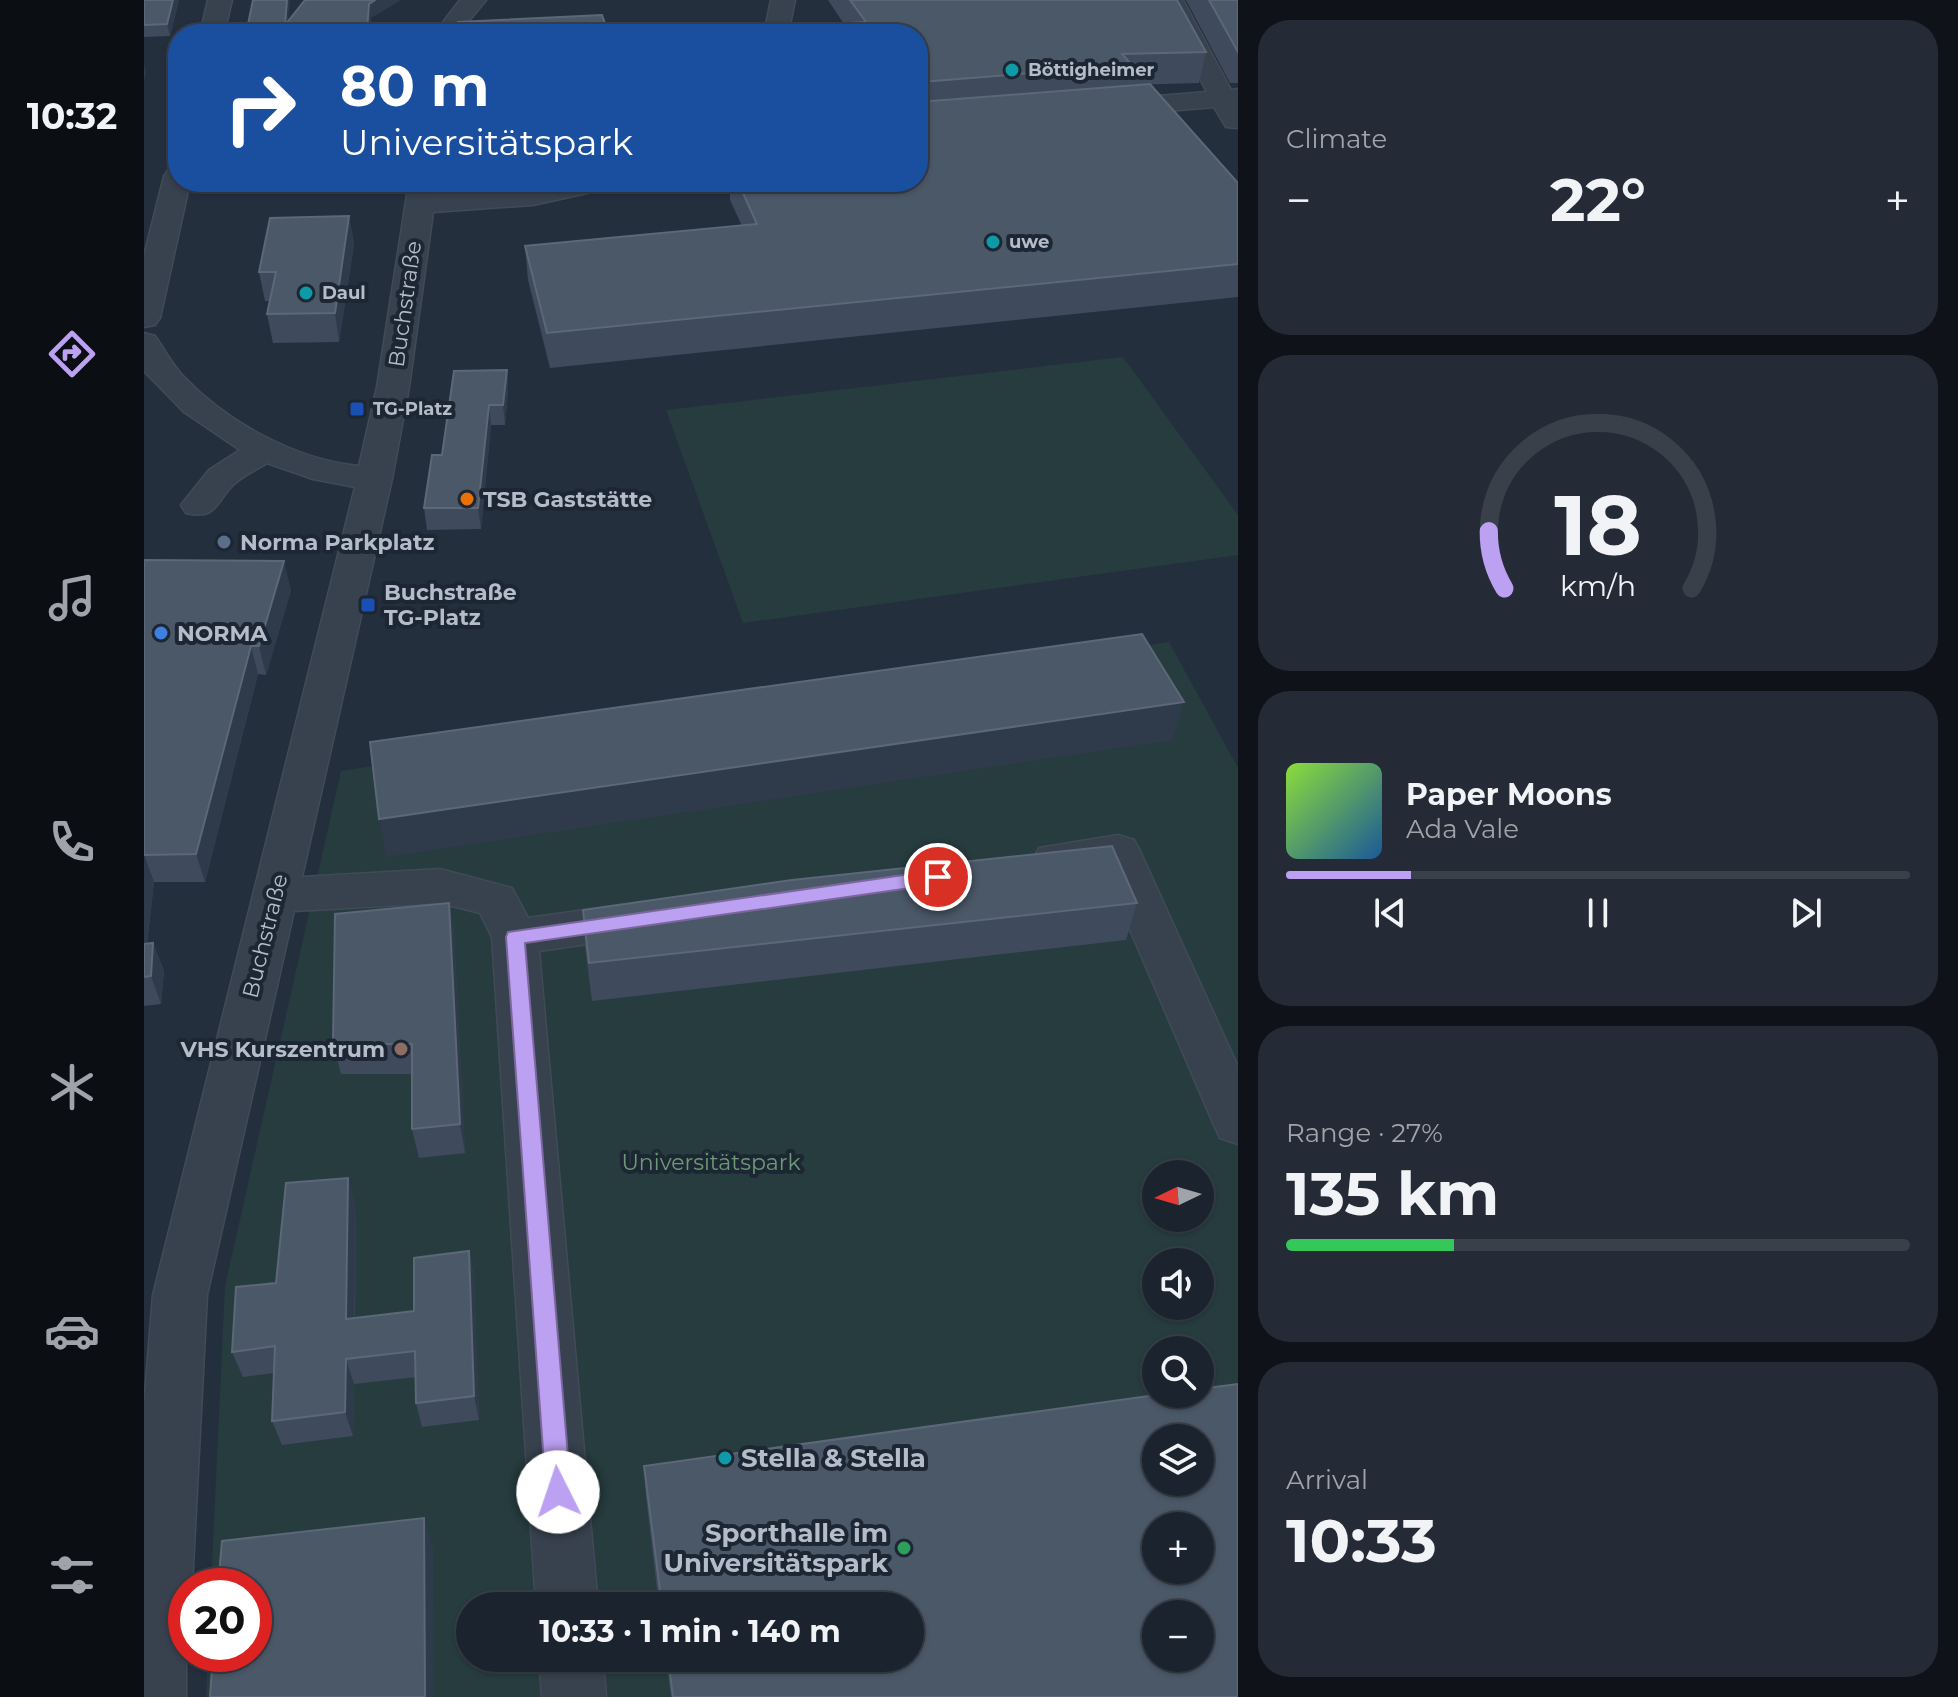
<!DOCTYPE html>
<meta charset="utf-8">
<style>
:root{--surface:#1b232e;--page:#242b36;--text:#f1f3f6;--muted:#a0a4aa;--line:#39404a;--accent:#bca0f2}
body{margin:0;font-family:Montserrat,sans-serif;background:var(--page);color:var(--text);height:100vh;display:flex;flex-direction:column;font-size:30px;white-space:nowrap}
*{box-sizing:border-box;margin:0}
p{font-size:26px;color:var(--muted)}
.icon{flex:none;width:44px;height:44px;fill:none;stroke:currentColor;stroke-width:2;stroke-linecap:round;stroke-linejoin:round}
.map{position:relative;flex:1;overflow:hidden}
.side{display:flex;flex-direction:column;gap:20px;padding:20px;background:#0f1319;width:720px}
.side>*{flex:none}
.hud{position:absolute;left:24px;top:24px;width:760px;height:168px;border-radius:32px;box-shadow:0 2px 6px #0004,0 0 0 2px var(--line);background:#1a4fa0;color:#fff;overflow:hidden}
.needle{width:52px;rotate:265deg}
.buttons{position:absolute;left:998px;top:1160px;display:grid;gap:16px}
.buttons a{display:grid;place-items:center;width:72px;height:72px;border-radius:50%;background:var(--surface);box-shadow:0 2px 6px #0004,0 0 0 2px var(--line);font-size:40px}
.speed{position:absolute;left:24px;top:1568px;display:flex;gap:16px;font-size:40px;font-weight:700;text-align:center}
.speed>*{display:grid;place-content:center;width:104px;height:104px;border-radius:50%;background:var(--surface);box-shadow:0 2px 6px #0004,0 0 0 2px var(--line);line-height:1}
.speed .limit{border:12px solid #d22;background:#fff;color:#111}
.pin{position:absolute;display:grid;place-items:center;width:68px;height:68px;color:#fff;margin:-34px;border:4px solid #fff;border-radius:50%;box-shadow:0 2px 8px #0007}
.me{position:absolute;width:88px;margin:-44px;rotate:356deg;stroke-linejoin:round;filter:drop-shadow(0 0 6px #0008)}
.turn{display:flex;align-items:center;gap:28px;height:168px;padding:0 40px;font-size:36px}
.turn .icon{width:104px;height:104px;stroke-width:2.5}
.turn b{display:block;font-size:56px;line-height:68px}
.big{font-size:60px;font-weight:700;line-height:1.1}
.side .widget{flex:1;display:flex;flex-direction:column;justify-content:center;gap:12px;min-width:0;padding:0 28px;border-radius:32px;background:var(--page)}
.side .dial{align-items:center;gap:0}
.dial svg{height:208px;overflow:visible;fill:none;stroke:var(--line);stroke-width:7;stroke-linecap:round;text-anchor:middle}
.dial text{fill:var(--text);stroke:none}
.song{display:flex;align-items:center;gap:24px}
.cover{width:96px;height:96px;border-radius:12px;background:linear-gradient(135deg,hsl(90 70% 55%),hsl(210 70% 35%))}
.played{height:8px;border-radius:4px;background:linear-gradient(90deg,var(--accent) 20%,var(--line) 20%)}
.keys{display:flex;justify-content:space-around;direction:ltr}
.heat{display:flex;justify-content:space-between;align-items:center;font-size:44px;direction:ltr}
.charge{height:12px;border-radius:6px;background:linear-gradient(90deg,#34c759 27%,var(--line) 0)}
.trip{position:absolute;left:312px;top:1592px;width:468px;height:80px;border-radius:40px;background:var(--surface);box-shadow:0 2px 6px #0004,0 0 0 2px var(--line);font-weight:700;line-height:80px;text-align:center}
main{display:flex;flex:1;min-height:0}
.tabs{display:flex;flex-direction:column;width:144px;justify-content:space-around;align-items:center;background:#0b0e12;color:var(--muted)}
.tabs .icon{width:56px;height:56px}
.tabs .active{color:var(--accent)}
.tabs b{font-size:36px;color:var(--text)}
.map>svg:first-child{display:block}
.green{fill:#263c3f;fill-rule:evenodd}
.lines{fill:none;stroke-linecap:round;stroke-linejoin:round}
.minor-casing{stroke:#414a57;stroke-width:3}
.minor{fill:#38414e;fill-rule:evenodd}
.wall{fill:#3f4b5c}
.shaded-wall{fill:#2f3b4b}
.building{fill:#4b5868;stroke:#5c6777;stroke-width:2;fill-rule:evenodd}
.route{fill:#bca0f2;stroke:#7a689d;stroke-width:2}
.culture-dot{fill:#0f9aa8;stroke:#1d2633;stroke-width:3}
.transit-dot{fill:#1a4fb4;stroke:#1d2633;stroke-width:3}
.food-dot{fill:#e8710a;stroke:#1d2633;stroke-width:3}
.service-dot{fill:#5c6f8a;stroke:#1d2633;stroke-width:3}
.shop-dot{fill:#3f7fe0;stroke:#1d2633;stroke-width:3}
.education-dot{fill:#8d6e63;stroke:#1d2633;stroke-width:3}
.leisure-dot{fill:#2e9e5b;stroke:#1d2633;stroke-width:3}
.labels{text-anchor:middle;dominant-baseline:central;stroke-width:8;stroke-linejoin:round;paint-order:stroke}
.far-poi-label{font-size:18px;font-weight:bold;fill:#b4bcc9;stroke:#1d2633;text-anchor:start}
.street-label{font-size:22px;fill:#b4bcc9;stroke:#1d2633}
.poi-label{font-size:22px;font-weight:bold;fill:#b4bcc9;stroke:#1d2633;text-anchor:start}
.park-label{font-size:22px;fill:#6b9a76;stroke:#1d2633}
.near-poi-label{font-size:26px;font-weight:bold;fill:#b4bcc9;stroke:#1d2633;text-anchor:start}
</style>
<main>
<nav class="tabs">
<b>10:32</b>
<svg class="icon active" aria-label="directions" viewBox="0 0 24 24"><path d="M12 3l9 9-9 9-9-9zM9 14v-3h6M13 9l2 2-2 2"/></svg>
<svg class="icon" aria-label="music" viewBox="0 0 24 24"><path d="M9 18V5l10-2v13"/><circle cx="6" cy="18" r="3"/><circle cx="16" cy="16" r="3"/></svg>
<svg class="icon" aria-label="phone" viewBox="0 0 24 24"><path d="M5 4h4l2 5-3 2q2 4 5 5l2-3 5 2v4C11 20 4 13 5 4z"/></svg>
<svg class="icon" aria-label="climate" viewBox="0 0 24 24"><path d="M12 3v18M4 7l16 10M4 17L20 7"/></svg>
<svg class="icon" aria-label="car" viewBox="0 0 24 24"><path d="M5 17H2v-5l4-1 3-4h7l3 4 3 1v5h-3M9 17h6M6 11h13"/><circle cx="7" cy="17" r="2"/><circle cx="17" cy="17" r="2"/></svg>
<svg class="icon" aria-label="filters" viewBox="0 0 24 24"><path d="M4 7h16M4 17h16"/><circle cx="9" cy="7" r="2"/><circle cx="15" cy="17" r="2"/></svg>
</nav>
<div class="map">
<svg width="1094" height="1697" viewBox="0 0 1094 1697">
<rect width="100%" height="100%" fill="#242f3e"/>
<!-- green -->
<g class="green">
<polygon points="979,357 1094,515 1094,555 599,623 522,410"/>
<path d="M1025 642 1094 768V1697H62L64 1654H110V1586H67L81 1286 197 771ZM1012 1174H1056V1218H1012ZM1012 1262H1056V1306H1012ZM1012 1350H1056V1394H1012ZM1012 1438H1056V1482H1012ZM1012 1526H1056V1570H1012ZM326 1606H766V1658H326ZM1012 1614H1056V1658H1012Z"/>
</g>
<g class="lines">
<!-- minor casing -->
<g class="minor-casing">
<g id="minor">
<polygon points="64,0 88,0 80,34 56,34"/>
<polygon points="316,0 342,0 314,34 290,34"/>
<polygon points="627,0 651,0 644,34 620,34"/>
<polygon points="1015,0 1039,0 1087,90 1094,89 1094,128 1082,127 1070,107 964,116 955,114 951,108 955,102 964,100 1063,92"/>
<polygon points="34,168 34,182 46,182 16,318 11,325 0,327 0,256 20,176 24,170"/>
<path d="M265 182H293L291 195C351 192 410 182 470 182L466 188 389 205 289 212 265 387 248 479 158 877 296 869 368 888 384 918 498 902 514 907 521 919 514 931 498 936 395 951 454 1606H392L348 937 336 913 296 903 150 911 63 1295 48 1586H42V1697H0V1407L9 1295 211 487 169 479 123 463C112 470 98 476 89 485 71 503 73 520 42 513L37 505 65 470 96 450 40 412 0 371V333L11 336C21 350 28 365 40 377 84 423 152 460 215 466L233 387Z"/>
<polygon points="974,835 990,840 996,851 1094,1067 1094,1144 1076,1138 1069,1123 960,869 911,876 895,872 889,860 895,848"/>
<polygon points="395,1658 459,1658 462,1697 398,1697"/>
</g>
</g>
<!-- minor -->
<use href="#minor" class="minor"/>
</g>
<!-- wall -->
<g class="wall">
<polygon points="0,0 35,0 26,36 0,37"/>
<polygon points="684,0 1033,0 1062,52 1055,83 984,85 984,86 1094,183 1094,297 406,368 384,280 381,246 598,226 586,200 586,182 774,182 774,34 663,34 663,26 700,24"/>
<polygon points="1042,0 1094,0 1094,83 1086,83"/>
<polygon points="227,18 226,34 102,34 144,20"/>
<polygon points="205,216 210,244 195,342 129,343 123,314 126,301 121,301 115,272"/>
<polygon points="363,370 364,391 361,425 347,425 337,529 283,530 280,508 298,455"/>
<polygon points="0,560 147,590 122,675 114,674 61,882 10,882 3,944 9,943 20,971 17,1004 0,1006"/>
<polygon points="305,903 310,933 321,1153 275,1158 268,1129 268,1074 197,1074 189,1044"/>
<polygon points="993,903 982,940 448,1001 441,947 439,910"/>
<polygon points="212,1205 211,1318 270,1311 325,1251 330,1278 335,1420 278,1427 272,1403 272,1377 210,1384 209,1436 138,1445 128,1421 130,1373 99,1377 88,1352"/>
<polygon points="500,1466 1094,1697 527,1697 522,1658 766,1658 766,1606 515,1606 502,1497"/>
</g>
<!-- shaded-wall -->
<g class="shaded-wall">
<polygon points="29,0 35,0 26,36 23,24"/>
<polygon points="143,0 146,0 143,34 141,25"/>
<polygon points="231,0 257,0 227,18 226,34 224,34 225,4"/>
<polygon points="0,64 2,73 0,81"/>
<polygon points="205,216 210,244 195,342 191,313"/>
<polygon points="363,370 364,391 361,425 359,405"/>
<polygon points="345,405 347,425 337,529 334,508"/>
<polygon points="140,561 147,590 122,675 115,646"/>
<polygon points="107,646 114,674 61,882 52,854"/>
<polygon points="1040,702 1029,740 242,857 235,819"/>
<polygon points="0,854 10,882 0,969"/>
<polygon points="305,903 310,933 321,1153 316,1124"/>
<polygon points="9,943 20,971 17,1004 7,976"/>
<polygon points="204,1178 212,1205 210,1344 202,1319"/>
<polygon points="325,1251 330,1278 335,1420 330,1396"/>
<polygon points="202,1359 210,1384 209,1436 201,1412"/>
<polygon points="280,1518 289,1548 290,1697 281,1697"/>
</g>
<!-- building -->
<g class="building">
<polygon points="0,0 29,0 23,24 0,25"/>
<polygon points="109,0 143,0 141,25 161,0 231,0 225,4 223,30 172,32 172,34 102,34"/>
<polygon points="706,0 1033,0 1062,52 978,54 988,65 777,82 774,84 775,102 1006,84 1094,183 1094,264 403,333 381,246 613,224 594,182 774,182 774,34 668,34 663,26 722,22"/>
<polygon points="1065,0 1094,0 1094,52"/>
<polygon points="458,15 465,34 316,34 314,22"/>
<polygon points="205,216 191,313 123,314 132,272 115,272 126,218"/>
<polygon points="363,370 359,405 345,405 334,508 280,508 288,455 298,455 310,371"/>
<polygon points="0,560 140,561 115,646 107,646 52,854 0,855"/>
<polygon points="998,634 1040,702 235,819 226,742"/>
<polygon points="968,846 993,903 445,963 439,910 648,880"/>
<polygon points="305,903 316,1124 268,1129 268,1044 189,1044 191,914"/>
<polygon points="9,943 7,976 0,977 0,944"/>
<polygon points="204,1178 202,1319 270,1311 270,1258 325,1251 330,1396 272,1403 271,1351 202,1359 201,1412 128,1421 131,1346 88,1352 92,1287 132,1283 142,1183"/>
<path d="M1094 1384V1697H529L524 1658H766V1606H518L500 1466 1019 1394H1056V1389ZM1012 1438H1056V1482H1012ZM1012 1526H1056V1570H1012ZM1012 1614H1056V1658H1012Z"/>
<polygon points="280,1518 281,1697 66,1697 69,1654 110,1654 110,1586 74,1586 78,1541"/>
</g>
<!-- route -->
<polygon class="route" points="794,870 803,877 794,884 381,943 427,1492 423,1501 414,1504 406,1501 402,1492 362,937 364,932"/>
<!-- markers -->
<g class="culture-dot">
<circle cx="868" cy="70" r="8"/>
<circle cx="849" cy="242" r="8"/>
<circle cx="162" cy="293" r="8"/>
<circle cx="581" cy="1458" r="8"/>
</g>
<g class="transit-dot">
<rect x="205" y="401" width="16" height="16" rx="4"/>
<rect x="216" y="597" width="16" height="16" rx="4"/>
</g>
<circle class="food-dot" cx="323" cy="499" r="8"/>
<circle class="service-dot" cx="80" cy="542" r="8"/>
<circle class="shop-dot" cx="17" cy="633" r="8"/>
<circle class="education-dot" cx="257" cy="1049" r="8"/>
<circle class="leisure-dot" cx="760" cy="1548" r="8"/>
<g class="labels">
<!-- far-poi labels -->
<g class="far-poi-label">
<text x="884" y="70">Böttigheimer</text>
<text x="865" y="242">uwe</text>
<text x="178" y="293">Daul</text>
<text x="229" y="409">TG-Platz</text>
</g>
<!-- street labels -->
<g class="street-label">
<text transform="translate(261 304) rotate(-82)">Buchstraße</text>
<text transform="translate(121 936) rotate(-76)">Buchstraße</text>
</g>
<!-- poi labels -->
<g class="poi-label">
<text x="339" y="499">TSB Gaststätte</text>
<text x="96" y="542">Norma Parkplatz</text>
<text x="240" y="592">Buchstraße<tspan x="240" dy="25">TG-Platz</tspan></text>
<text x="33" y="633">NORMA</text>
<text x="241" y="1049" text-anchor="end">VHS Kurszentrum</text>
</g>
<!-- park labels -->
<g class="park-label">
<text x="567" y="1162">Universitätspark</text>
</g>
<!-- near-poi labels -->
<g class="near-poi-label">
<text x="597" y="1458">Stella &amp; Stella</text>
<text x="744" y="1533" text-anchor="end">Sporthalle im<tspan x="744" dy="30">Universitätspark</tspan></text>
</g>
</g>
</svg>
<div class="buttons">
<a><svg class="needle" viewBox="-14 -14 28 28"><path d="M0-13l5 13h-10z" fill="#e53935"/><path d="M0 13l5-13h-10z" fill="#a0a4aa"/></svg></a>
<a><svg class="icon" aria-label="sound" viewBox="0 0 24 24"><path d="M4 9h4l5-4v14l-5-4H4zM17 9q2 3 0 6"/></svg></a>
<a><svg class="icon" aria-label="search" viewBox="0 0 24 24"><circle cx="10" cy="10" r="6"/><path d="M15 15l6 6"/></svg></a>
<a><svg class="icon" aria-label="layers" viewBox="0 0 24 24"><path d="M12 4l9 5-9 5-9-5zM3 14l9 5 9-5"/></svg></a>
<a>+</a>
<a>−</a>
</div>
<div class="speed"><div class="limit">20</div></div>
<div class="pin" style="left:794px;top:877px;background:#d93025"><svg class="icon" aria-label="arrive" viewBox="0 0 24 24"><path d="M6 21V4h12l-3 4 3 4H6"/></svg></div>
<svg class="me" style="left:414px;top:1492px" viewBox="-20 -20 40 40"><circle r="19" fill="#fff"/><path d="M0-13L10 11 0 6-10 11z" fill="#bca0f2"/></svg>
<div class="trip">10:33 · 1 min · 140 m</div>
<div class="hud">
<div class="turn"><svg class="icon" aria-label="right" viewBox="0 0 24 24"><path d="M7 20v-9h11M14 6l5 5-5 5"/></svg><div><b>80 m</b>Universitätspark</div></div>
</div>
</div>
<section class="side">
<div class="widget"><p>Climate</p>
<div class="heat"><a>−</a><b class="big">22°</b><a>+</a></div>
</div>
<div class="widget dial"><svg viewBox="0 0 100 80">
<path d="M14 69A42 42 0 1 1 86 69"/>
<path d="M14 69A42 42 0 0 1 8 47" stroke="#bca0f2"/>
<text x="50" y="56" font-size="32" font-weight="700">18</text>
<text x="50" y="72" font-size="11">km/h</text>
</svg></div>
<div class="widget">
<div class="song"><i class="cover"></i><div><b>Paper Moons</b><p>Ada Vale</p></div></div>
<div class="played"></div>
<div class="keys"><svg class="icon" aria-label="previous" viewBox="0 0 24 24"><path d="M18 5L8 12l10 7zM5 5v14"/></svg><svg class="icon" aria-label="pause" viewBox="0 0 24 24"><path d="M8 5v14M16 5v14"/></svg><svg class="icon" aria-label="next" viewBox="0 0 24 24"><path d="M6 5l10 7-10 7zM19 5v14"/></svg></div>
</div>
<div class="widget"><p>Range · 27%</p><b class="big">135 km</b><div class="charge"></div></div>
<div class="widget"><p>Arrival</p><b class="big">10:33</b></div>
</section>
</main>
